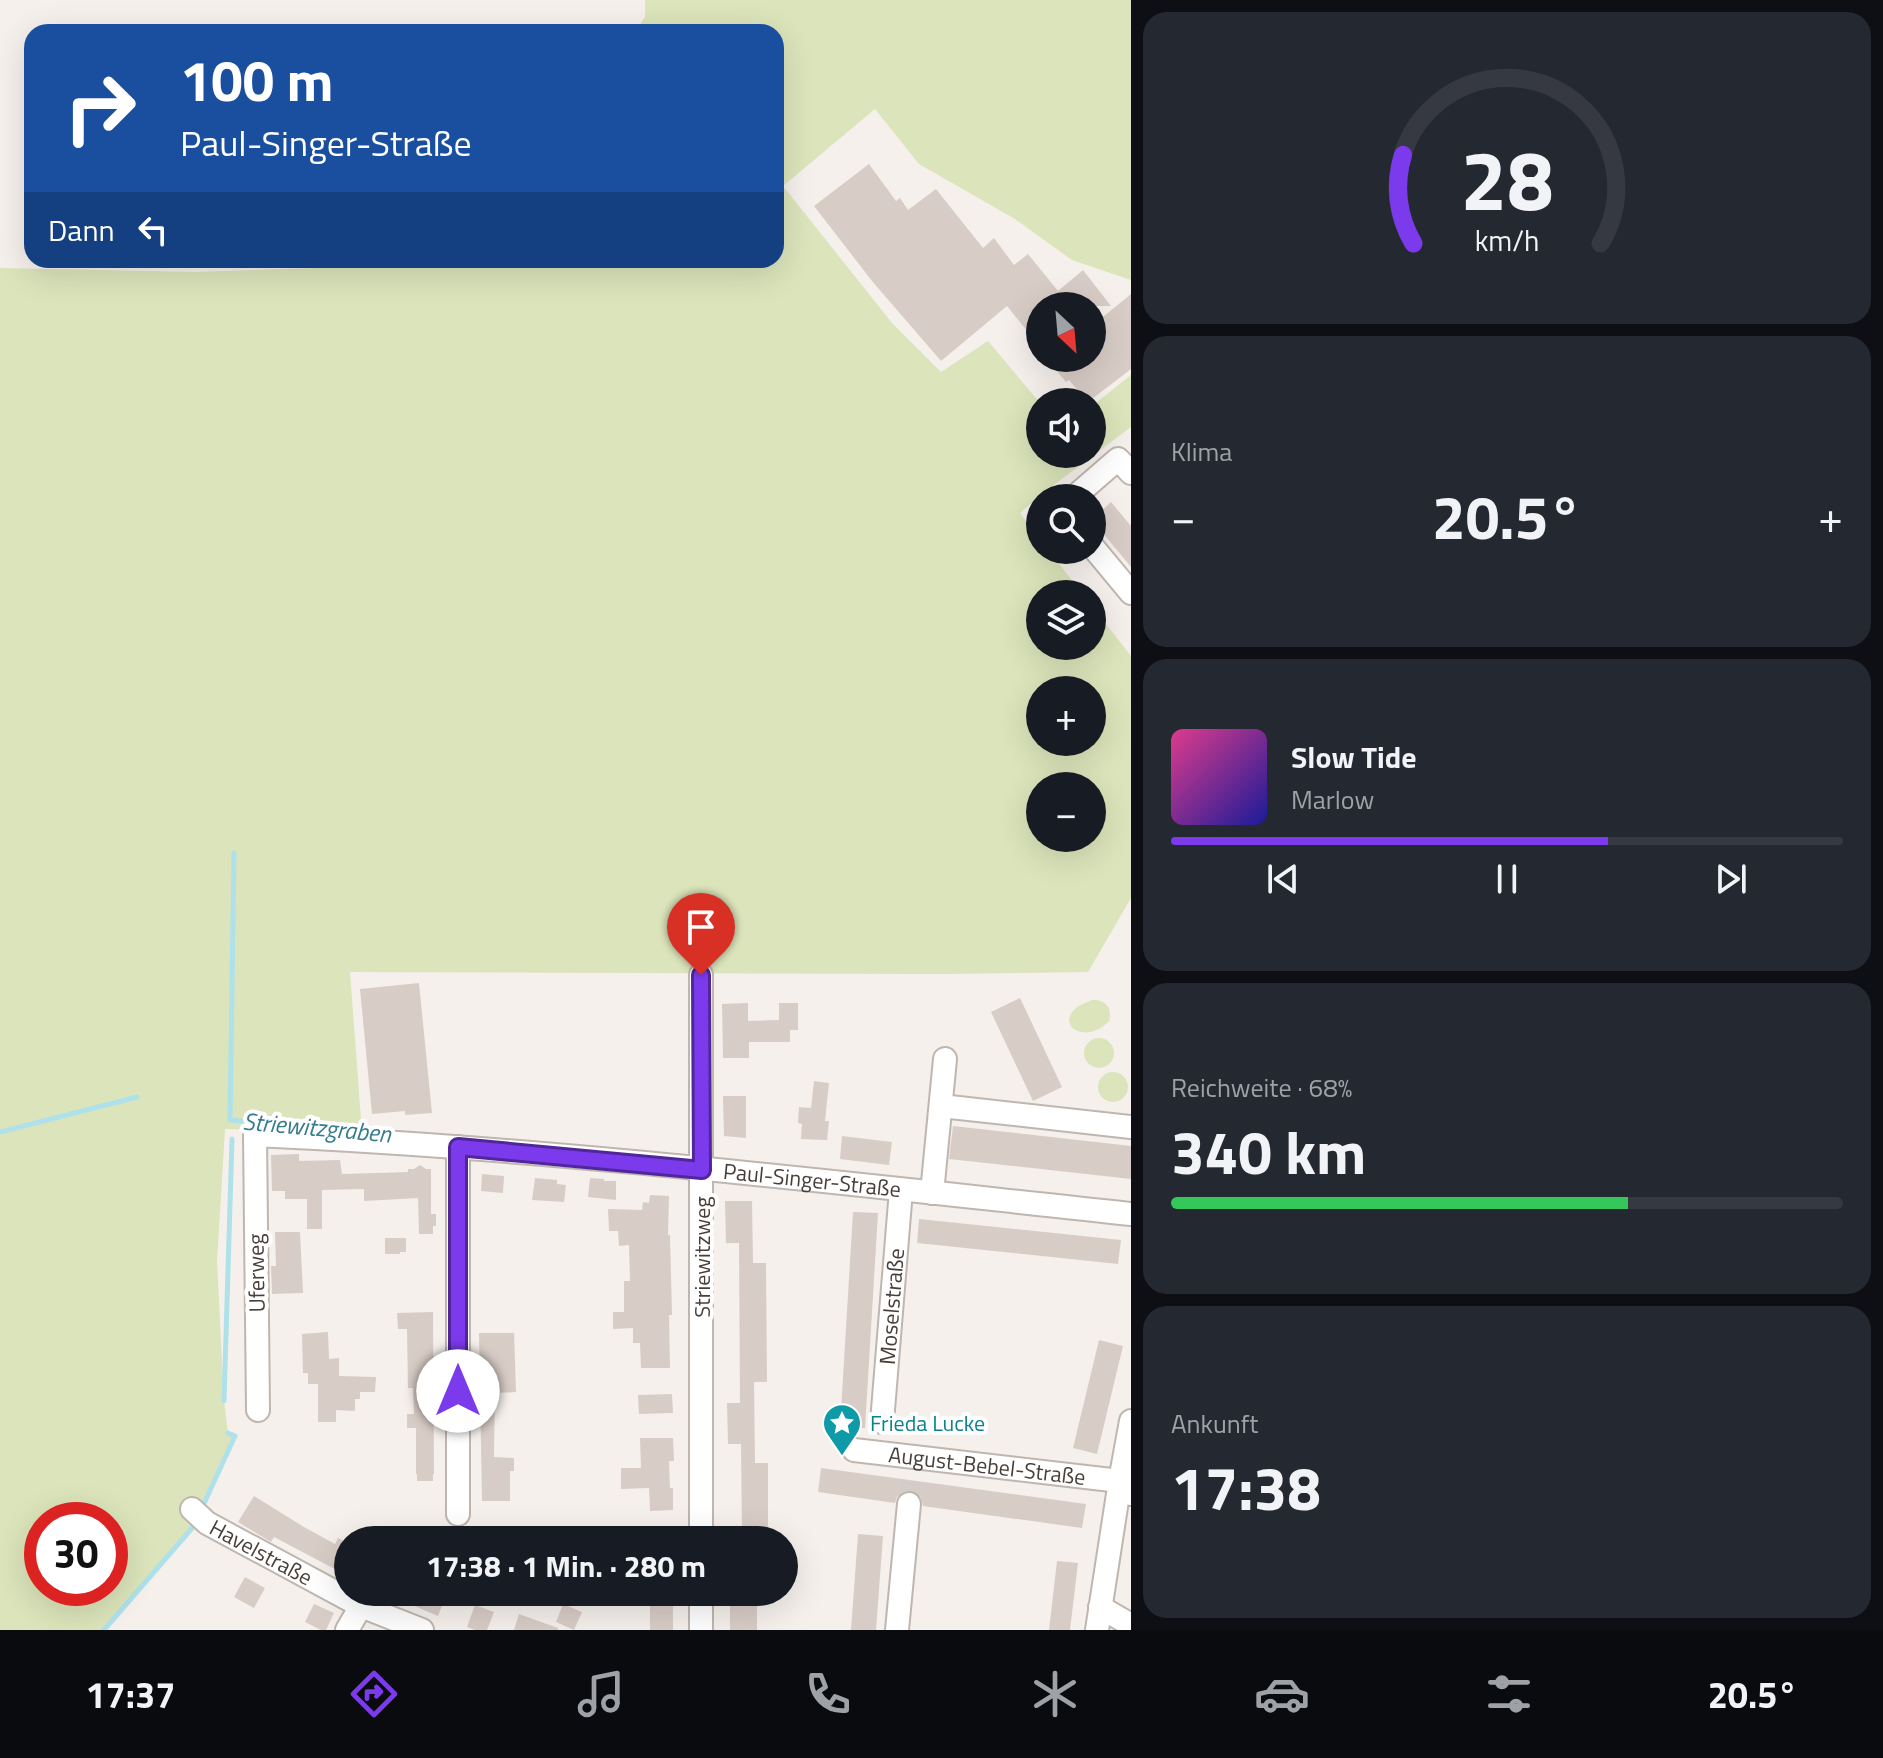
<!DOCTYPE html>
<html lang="de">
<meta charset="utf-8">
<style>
:root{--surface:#171b24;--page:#242831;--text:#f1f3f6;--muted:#9ea1a6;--line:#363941;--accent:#7c3aed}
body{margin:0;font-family:"Titillium Web",sans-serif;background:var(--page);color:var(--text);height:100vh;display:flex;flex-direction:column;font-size:30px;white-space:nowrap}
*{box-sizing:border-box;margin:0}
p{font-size:26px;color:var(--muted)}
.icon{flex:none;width:44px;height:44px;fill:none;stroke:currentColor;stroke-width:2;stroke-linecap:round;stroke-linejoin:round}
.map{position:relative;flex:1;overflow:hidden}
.panel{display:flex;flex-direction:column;gap:12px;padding:12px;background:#0d0f14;width:752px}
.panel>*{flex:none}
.guide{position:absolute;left:24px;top:24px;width:760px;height:244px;border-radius:24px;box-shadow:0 8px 32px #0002;background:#1a4fa0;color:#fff;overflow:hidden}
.needle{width:52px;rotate:154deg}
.tools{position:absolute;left:1026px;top:292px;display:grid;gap:16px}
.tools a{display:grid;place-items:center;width:80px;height:80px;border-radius:50%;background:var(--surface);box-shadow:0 8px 32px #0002;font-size:40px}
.speed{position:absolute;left:24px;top:1502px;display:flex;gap:16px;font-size:40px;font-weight:700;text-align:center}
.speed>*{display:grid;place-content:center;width:104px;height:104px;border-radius:50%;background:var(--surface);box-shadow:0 8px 32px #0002;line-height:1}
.speed .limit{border:12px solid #d22;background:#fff;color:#111}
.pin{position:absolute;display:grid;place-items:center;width:68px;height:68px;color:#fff;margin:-82px -34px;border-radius:50% 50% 50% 0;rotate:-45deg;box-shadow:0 0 8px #0007}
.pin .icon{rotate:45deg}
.me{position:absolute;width:88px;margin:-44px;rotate:0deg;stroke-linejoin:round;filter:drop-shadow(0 0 6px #0008)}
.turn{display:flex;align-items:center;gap:28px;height:168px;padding:0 24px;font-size:36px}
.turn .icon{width:104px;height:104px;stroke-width:2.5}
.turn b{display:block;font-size:56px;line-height:68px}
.then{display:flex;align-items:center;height:76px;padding:0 24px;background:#0003;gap:16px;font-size:30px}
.big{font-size:60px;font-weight:700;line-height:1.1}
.panel .tile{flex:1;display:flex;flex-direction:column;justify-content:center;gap:12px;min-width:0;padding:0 28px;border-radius:24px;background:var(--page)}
.panel .dial{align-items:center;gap:0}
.dial svg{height:208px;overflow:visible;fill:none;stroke:var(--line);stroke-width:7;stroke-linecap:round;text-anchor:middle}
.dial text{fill:var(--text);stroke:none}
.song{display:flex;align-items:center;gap:24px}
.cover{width:96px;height:96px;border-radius:12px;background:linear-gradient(135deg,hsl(330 70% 55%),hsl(240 70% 35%))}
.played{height:8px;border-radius:4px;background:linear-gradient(90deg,var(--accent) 65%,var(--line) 65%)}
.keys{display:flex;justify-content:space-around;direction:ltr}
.heat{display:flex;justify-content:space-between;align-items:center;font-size:44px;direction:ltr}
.charge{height:12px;border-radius:6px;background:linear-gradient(90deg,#34c759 68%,var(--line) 0)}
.trip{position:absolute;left:334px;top:1526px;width:464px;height:80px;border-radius:40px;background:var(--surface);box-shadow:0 8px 32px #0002;font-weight:700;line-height:80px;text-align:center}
.tab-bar{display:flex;height:128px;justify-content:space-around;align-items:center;background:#090b0e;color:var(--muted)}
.tab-bar .icon{width:56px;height:56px}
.tab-bar .selected{color:var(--accent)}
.tab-bar b{font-size:36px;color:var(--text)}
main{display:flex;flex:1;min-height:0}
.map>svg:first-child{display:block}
.green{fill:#dbe4ba;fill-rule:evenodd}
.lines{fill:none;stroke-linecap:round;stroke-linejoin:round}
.stream{stroke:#afe1ea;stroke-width:5}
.building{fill:#d8ccc6}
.minor-tunnel{stroke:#d2cdc8;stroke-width:22;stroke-dasharray:22 11;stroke-linecap:butt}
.minor-casing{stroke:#bfb6af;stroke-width:26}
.minor{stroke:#fff;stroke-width:22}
.route-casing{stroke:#51269a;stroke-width:20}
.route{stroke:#7c3aed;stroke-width:14}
.labels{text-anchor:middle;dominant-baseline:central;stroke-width:8;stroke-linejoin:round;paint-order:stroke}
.street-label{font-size:22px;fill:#483f3a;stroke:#fff}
.culture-label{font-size:22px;fill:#0d838f;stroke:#fff;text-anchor:start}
.water-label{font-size:24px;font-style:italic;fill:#347c8c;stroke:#fff}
</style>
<main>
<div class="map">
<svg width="1131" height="1630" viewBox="0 0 1131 1630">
<rect width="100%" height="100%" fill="#f5f0ec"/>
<!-- green -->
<g class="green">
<path d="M645 0H1131V280L1072 260 1015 219 919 164 875 109 783 186 892 323 941 372 988 341 1040 403V454H1092V406L1131 375V427L1050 488 1020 513 1040 540V550H1048L1083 594H1040V646H1092V606L1131 656V898L1088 972 944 974 350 972 362 1133 225 1129 217 1262 224 1401 228 1433 235 1436 193 1527 104 1630H0V268L195 272 440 264 442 260H776V32H635L645 17ZM1040 690H1092V742H1040ZM1040 786H1092V838H1040ZM42 1520H110V1588H42Z"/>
<path d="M1092 1000C1105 999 1113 1008 1109 1021 1088 1044 1057 1028 1074 1010 1078 1005 1086 1003 1092 1000Z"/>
<circle cx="1099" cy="1053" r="15"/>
<circle cx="1113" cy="1087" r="15"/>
</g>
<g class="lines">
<!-- stream -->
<g class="stream">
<polyline points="234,853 230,1120 294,1126"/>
<polyline points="0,1132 137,1097"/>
<polyline points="224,1401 232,1139"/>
<polyline points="202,1508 235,1436 228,1433"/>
<polyline points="104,1630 193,1527 196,1521"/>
</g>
</g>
<!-- building -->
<g class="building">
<polygon points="869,164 896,201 900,198 908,210 936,189 983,248 994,238 1014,265 1028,254 1058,291 1083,270 1111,306 1040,306 1040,347 1007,306 941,361 872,281 814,206"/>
<polygon points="1131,294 1131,369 1088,402 1069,380 1066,382 1046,358 1092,358 1092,326"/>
<polygon points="1111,502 1131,526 1131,567 1092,520"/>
<polygon points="419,983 432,1113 405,1115 405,1111 372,1114 360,989"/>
<polygon points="1020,998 1062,1087 1033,1101 991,1012"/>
<polygon points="748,1003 748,1021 779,1020 779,1003 798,1003 798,1030 790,1030 790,1042 749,1042 749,1058 723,1058 722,1004"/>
<polygon points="814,1081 829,1083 825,1121 829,1121 827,1140 801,1139 802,1124 798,1123 799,1107 811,1108"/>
<polygon points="723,1096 746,1096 746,1138 724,1136"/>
<polygon points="953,1126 1131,1146 1131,1179 949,1159"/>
<polygon points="842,1136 892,1142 889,1165 840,1159"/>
<polygon points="299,1154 299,1161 340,1160 342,1174 408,1172 408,1169 414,1169 420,1165 426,1169 431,1169 431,1214 436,1214 436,1226 433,1226 433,1234 419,1234 418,1198 364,1201 364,1189 322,1190 322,1229 307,1229 307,1199 285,1199 285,1191 272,1191 271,1155"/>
<polygon points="482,1174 504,1176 503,1193 481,1191"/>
<polygon points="535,1178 557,1180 557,1184 566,1185 564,1202 532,1200"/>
<polygon points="590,1178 604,1179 604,1181 616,1181 616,1200 588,1197"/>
<polygon points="650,1195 669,1196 668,1235 670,1235 672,1315 669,1315 670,1368 641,1368 640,1343 633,1343 633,1328 613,1329 613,1312 624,1312 624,1281 630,1281 629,1245 619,1246 618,1231 609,1231 608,1209 642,1210 643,1202 649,1203"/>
<polygon points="725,1201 752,1201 753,1263 766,1263 767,1382 754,1382 755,1463 768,1463 768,1540 742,1540 741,1444 728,1444 727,1403 740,1403 739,1243 726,1243"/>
<polygon points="853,1212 878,1213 865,1428 840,1427"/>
<polygon points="919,1219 1121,1240 1118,1264 917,1243"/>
<polygon points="275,1232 300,1232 303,1293 272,1294 271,1266 276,1266"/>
<polygon points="385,1238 406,1238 406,1252 400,1252 400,1254 385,1254"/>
<polygon points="433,1312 434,1474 433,1474 433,1481 417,1481 417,1474 416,1474 416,1428 407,1428 407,1414 414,1414 413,1388 408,1388 407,1329 398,1329 397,1313"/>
<polygon points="328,1332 329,1359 339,1358 339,1376 376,1377 375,1392 360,1392 360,1399 355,1399 355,1411 336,1410 336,1422 318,1422 318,1384 308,1384 308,1373 303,1373 302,1334"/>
<polygon points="479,1333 514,1333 516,1392 495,1393 494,1457 514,1458 514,1471 510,1471 510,1501 482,1501"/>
<polygon points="1099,1340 1123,1346 1097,1454 1073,1448"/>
<polygon points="672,1394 673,1413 639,1414 638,1395"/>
<polygon points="640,1438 673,1438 674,1461 669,1461 670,1488 673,1488 673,1510 650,1511 649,1488 621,1489 621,1468 641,1468"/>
<polygon points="821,1468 1086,1504 1082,1528 923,1506 921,1498 918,1493 911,1490 903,1492 897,1497 895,1503 818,1492"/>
<polygon points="254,1496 304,1527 335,1544 338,1538 348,1543 348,1576 274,1537 271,1542 238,1522"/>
<polygon points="858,1534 883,1536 876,1630 851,1630"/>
<polygon points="1057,1561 1078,1563 1070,1630 1049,1630"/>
<polygon points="245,1577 265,1588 254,1608 234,1597"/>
<polygon points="382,1592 439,1592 446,1595 438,1616"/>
<polygon points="673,1598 673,1630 650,1630 650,1599"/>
<polygon points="757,1602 757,1630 730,1630 730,1603"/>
<polygon points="314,1604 334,1613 326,1630 321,1630 305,1622"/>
<polygon points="563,1604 582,1612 574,1630 556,1622"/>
<polygon points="475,1605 494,1612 487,1630 475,1630 467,1627"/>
<polygon points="519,1614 558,1628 558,1630 514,1630"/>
</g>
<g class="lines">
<!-- minor-tunnel -->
<polyline class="minor-tunnel" points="909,1504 911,1480"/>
<!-- minor casing -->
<g class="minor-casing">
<g id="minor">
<polyline points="1073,498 1118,459 1131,473"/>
<polyline points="1092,546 1131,593"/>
<polyline points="941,1106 1131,1127"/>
<polyline points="458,1147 458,1514"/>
<polyline points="932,1193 945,1059"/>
<path id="s1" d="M258 1410 255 1135C548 1148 840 1183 1131 1214"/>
<path id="s2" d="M882 1422 901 1190"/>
<path id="s3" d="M854 1450 1120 1481 1131 1494"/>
<path id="s4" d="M192 1509 207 1523 361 1606 422 1630"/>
<polyline points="701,1540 701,975"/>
<polyline points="701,1592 701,1630"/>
<polyline points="1100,1607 1131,1625"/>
<polyline points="347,1630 361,1606"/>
<polyline points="897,1630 909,1504"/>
<polyline points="1097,1630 1120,1481 1131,1421"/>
</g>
</g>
<!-- minor -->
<use href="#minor" class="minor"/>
</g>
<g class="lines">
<!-- route casing -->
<g class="route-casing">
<polyline id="route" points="458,1391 458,1147 702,1170 701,975"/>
</g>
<!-- route -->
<use href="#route" class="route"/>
</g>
<!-- icons -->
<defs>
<g id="sight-pin" transform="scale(2)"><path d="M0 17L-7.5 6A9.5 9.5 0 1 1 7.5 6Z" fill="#0f9aa8" stroke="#fff"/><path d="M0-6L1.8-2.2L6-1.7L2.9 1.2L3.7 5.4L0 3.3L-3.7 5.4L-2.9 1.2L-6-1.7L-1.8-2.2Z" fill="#fff"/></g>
</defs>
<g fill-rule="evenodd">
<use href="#sight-pin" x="842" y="1423"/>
</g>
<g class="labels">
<!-- street labels -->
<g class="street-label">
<text stroke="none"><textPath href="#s1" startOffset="834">Paul-Singer-Straße</textPath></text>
<text transform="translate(702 1257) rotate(-90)">Striewitzweg</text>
<text transform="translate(256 1273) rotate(-91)">Uferweg</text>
<text stroke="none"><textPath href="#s2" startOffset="116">Moselstraße</textPath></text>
<text stroke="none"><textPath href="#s3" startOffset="134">August-Bebel-Straße</textPath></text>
<text stroke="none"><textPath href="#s4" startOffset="82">Havelstraße</textPath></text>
</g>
<!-- culture labels -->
<g class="culture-label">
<text x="870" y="1423">Frieda Lucke</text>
</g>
<!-- water labels -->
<g class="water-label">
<text transform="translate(317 1127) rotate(5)">Striewitzgraben</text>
</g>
</g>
</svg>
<div class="tools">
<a><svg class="needle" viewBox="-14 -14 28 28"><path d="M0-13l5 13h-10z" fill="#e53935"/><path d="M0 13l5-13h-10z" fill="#9ea1a6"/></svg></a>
<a><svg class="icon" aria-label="sound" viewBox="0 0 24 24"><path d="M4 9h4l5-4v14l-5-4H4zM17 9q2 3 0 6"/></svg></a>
<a><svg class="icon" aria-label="search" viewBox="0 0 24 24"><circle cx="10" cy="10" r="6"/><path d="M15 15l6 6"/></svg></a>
<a><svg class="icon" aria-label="layers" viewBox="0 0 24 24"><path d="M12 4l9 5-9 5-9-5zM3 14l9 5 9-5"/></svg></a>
<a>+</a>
<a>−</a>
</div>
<div class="speed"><div class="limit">30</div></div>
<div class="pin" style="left:701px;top:975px;background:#d93025"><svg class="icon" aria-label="arrive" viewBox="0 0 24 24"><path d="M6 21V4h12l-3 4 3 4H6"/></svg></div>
<svg class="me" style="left:458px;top:1391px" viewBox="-20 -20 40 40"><circle r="19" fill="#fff"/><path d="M0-13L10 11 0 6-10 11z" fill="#7c3aed"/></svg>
<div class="trip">17:38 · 1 Min. · 280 m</div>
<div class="guide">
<div class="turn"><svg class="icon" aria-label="right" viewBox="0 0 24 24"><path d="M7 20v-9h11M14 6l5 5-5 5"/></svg><div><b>100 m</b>Paul-Singer-Straße</div></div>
<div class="then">Dann<svg class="icon" aria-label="left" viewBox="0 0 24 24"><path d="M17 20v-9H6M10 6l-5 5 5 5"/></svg></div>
</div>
</div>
<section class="panel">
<div class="tile dial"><svg viewBox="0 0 100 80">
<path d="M14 69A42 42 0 1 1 86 69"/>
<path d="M14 69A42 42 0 0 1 10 35" stroke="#7c3aed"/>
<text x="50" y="56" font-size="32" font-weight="700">28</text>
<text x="50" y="72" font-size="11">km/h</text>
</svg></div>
<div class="tile"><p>Klima</p>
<div class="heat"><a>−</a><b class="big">20.5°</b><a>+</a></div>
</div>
<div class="tile">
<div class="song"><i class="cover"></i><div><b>Slow Tide</b><p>Marlow</p></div></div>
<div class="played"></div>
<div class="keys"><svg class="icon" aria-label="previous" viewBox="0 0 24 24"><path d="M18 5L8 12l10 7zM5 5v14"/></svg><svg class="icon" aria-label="pause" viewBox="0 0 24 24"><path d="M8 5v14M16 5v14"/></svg><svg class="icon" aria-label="next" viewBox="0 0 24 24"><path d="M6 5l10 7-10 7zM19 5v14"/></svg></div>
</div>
<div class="tile"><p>Reichweite · 68%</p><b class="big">340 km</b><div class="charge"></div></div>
<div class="tile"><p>Ankunft</p><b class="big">17:38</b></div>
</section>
</main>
<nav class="tab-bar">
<b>17:37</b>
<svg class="icon selected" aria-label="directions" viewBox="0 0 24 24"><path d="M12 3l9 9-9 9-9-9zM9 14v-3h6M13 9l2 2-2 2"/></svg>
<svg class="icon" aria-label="music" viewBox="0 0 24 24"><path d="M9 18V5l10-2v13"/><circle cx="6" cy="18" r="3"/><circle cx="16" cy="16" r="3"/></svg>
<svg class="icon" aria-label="phone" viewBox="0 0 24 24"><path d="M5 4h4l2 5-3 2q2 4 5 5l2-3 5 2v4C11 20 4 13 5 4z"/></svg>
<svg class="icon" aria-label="climate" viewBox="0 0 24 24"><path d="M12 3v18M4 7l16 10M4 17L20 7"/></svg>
<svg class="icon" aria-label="car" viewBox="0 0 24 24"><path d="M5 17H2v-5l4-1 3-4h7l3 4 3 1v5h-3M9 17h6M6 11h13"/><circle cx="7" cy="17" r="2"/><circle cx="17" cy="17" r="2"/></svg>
<svg class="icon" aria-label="filters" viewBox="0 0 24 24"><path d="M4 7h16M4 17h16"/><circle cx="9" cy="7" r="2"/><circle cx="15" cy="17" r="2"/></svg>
<b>20.5°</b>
</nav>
